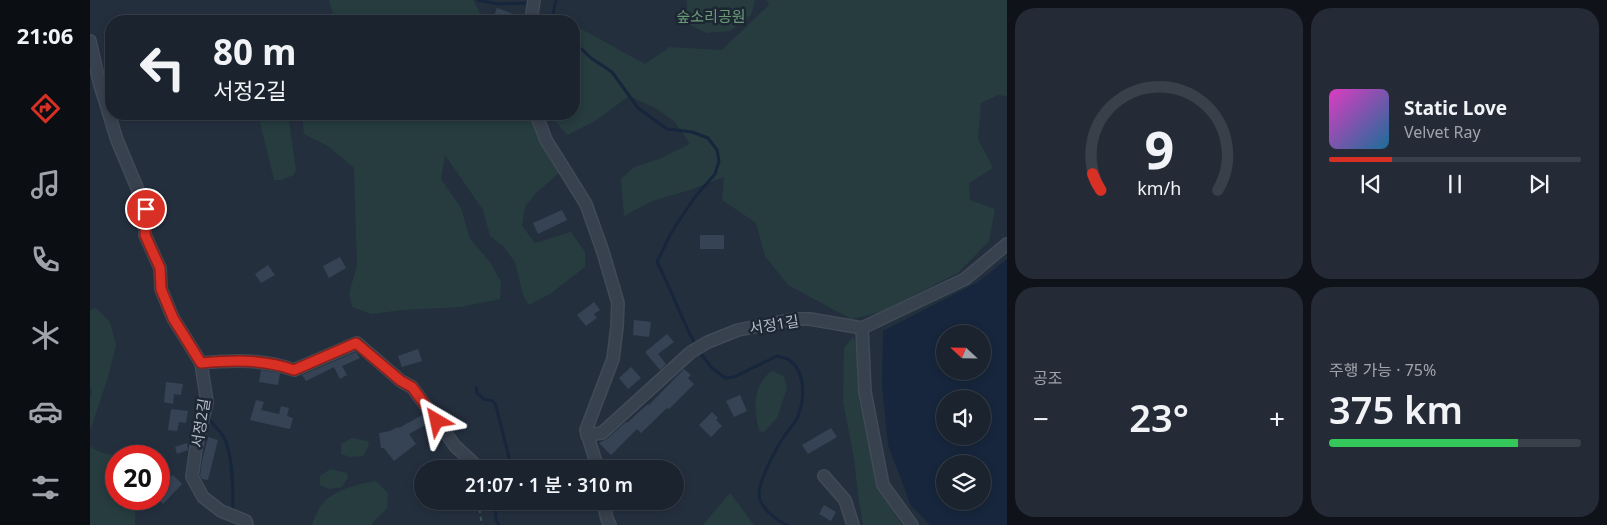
<!DOCTYPE html>
<html lang="ko">
<meta charset="utf-8">
<style>
:root{--surface:#1b232e;--page:#242b36;--text:#f1f3f6;--muted:#a0a4aa;--line:#39404a;--accent:#d93025}
body{margin:0;font-family:"Noto Sans","Noto Sans KR",sans-serif;background:var(--page);color:var(--text);height:100vh;display:flex;flex-direction:column;font-size:19px;white-space:nowrap}
*{box-sizing:border-box;margin:0}
p{font-size:16px;color:var(--muted)}
.icon{flex:none;width:28px;height:28px;fill:none;stroke:currentColor;stroke-width:2;stroke-linecap:round;stroke-linejoin:round}
.map{position:relative;flex:1;overflow:hidden}
.side{display:flex;flex-direction:column;gap:8px;padding:8px;background:#0f1319;width:600px}
.side>*{flex:none}
.banner{position:absolute;left:15px;top:15px;width:475px;height:105px;border-radius:20px;box-shadow:0 2px 8px #0003,0 0 0 1px var(--line);background:#1b232e;color:var(--text);overflow:hidden}
.needle{width:32px;rotate:292deg}
.fabs{position:absolute;left:846px;top:325px;display:grid;gap:10px}
.fabs a{display:grid;place-items:center;width:55px;height:55px;border-radius:50%;background:var(--surface);box-shadow:0 2px 8px #0003,0 0 0 1px var(--line);font-size:25px}
.speed{position:absolute;left:15px;top:445px;display:flex;gap:10px;font-size:25px;font-weight:700;text-align:center}
.speed>*{display:grid;place-content:center;width:65px;height:65px;border-radius:50%;background:var(--surface);box-shadow:0 2px 8px #0003,0 0 0 1px var(--line);line-height:1}
.speed .limit{border:8px solid #d22;background:#fff;color:#111}
.pin{position:absolute;display:grid;place-items:center;width:42px;height:42px;color:#fff;margin:-21px;border:2px solid #fff;border-radius:50%;box-shadow:0 1px 5px #0007}
.me{position:absolute;width:55px;margin:-28px;rotate:324deg;stroke-linejoin:round;filter:drop-shadow(0 0 4px #0008)}
.turn{display:flex;align-items:center;gap:18px;height:105px;padding:0 25px;font-size:22px}
.turn .icon{width:65px;height:65px;stroke-width:2.5}
.turn b{display:block;font-size:35px;line-height:42px}
.big{font-size:38px;font-weight:600;line-height:1.1}
.side .card{flex:1;display:flex;flex-direction:column;justify-content:center;gap:8px;min-width:0;padding:0 18px;border-radius:20px;background:var(--page)}
.side .dial{align-items:center;gap:0}
.dial svg{height:130px;overflow:visible;fill:none;stroke:var(--line);stroke-width:7;stroke-linecap:round;text-anchor:middle}
.dial text{fill:var(--text);stroke:none}
.song{display:flex;align-items:center;gap:15px}
.cover{width:60px;height:60px;border-radius:8px;background:linear-gradient(135deg,hsl(310 70% 55%),hsl(200 70% 35%))}
.played{height:5px;border-radius:2px;background:linear-gradient(90deg,var(--accent) 25%,var(--line) 25%)}
.keys{display:flex;justify-content:space-around;direction:ltr}
.heat{display:flex;justify-content:space-between;align-items:center;font-size:28px;direction:ltr}
.charge{height:8px;border-radius:4px;background:linear-gradient(90deg,#34c759 75%,var(--line) 0)}
.side .tiles{flex:1;display:grid;gap:8px;grid-template-columns:repeat(2,1fr)}
.trip{position:absolute;left:324px;top:460px;width:270px;height:50px;border-radius:25px;background:var(--surface);box-shadow:0 2px 8px #0003,0 0 0 1px var(--line);font-weight:600;line-height:50px;text-align:center}
main{display:flex;flex:1;min-height:0}
.menu{display:flex;flex-direction:column;width:90px;justify-content:space-around;align-items:center;background:#0b0e12;color:var(--muted)}
.menu .icon{width:35px;height:35px}
.menu .on{color:var(--accent)}
.menu b{font-size:22px;color:var(--text)}
.map>svg:first-child{display:block}
.green{fill:#263c3f}
.water{fill:#17263c;fill-rule:evenodd}
.lines{fill:none;stroke-linecap:round;stroke-linejoin:round}
.stream{stroke:#17263c;stroke-width:3}
.building{fill:#364354}
.minor-casing{stroke:#414a57;stroke-width:14}
.path{stroke:#3f5557;stroke-width:2;stroke-dasharray:4 4;stroke-linecap:butt}
.minor{stroke:#38414e;stroke-width:11}
.route-casing{stroke:#8d1f18;stroke-width:12}
.route{stroke:#d93025;stroke-width:9}
.labels{text-anchor:middle;dominant-baseline:central;stroke-width:5;stroke-linejoin:round;paint-order:stroke}
.park-label{font-size:15px;fill:#6b9a76;stroke:#1d2633}
.street-label{font-size:15px;fill:#b4bcc9;stroke:#1d2633}
</style>
<main>
<nav class="menu">
<b>21:06</b>
<svg class="icon on" aria-label="directions" viewBox="0 0 24 24"><path d="M12 3l9 9-9 9-9-9zM9 14v-3h6M13 9l2 2-2 2"/></svg>
<svg class="icon" aria-label="music" viewBox="0 0 24 24"><path d="M9 18V5l10-2v13"/><circle cx="6" cy="18" r="3"/><circle cx="16" cy="16" r="3"/></svg>
<svg class="icon" aria-label="phone" viewBox="0 0 24 24"><path d="M5 4h4l2 5-3 2q2 4 5 5l2-3 5 2v4C11 20 4 13 5 4z"/></svg>
<svg class="icon" aria-label="climate" viewBox="0 0 24 24"><path d="M12 3v18M4 7l16 10M4 17L20 7"/></svg>
<svg class="icon" aria-label="car" viewBox="0 0 24 24"><path d="M5 17H2v-5l4-1 3-4h7l3 4 3 1v5h-3M9 17h6M6 11h13"/><circle cx="7" cy="17" r="2"/><circle cx="17" cy="17" r="2"/></svg>
<svg class="icon" aria-label="filters" viewBox="0 0 24 24"><path d="M4 7h16M4 17h16"/><circle cx="9" cy="7" r="2"/><circle cx="15" cy="17" r="2"/></svg>
</nav>
<div class="map">
<svg width="917" height="525" viewBox="0 0 917 525">
<rect width="100%" height="100%" fill="#242f3e"/>
<!-- green -->
<g class="green">
<polygon points="239,0 383,0 394,21 245,21"/>
<polygon points="597,0 665,0 661,15 640,31 617,33 597,24"/>
<polygon points="677,0 917,0 917,96 908,95 891,103 888,139 903,168 879,183 880,200 905,209 899,241 868,273 791,312 761,319 698,285 675,256 666,223 632,200 634,177 600,190 562,201 534,216 531,179 544,167 569,159 600,144 585,122 567,109 539,96 505,121 477,135 459,114 484,114 484,53 494,50 484,44 484,25 555,64 580,47 632,50 679,5"/>
<polygon points="178,114 198,114 206,170 204,175 191,180 184,180 170,122"/>
<polygon points="212,114 441,114 442,121 461,161 469,173 445,194 435,207 432,226 445,243 481,232 495,252 495,267 460,294 439,305 433,295 425,262 413,246 400,236 393,210 355,155 351,179 371,208 380,239 400,262 411,282 410,299 371,307 314,310 281,314 262,307 259,293 267,266 264,168 238,146 214,134"/>
<polygon points="6,308 20,322 26,345 18,377 0,431 0,398 2,391 0,388 0,310"/>
<polygon points="763,337 766,343 769,400 789,489 812,525 773,525 768,495 764,458 753,402 754,348"/>
<path d="M682 371 694 376 697 388 687 418 674 432 669 431C664 409 662 385 682 371Z"/>
<polygon points="262,438 278,441 279,445 273,456 260,457 251,454 251,444"/>
<path d="M0 446C16 459 39 455 59 453L58 456H26V499H46L45 525H0Z"/>
<polygon points="240,469 257,473 258,477 252,487 239,489 230,485 230,476"/>
<path d="M286 481 298 493 297 508 283 522 282 525H222C224 519 227 512 230 507 241 490 268 484 286 481Z"/>
<polygon points="640,493 664,525 613,525"/>
</g>
<!-- water -->
<path class="water" d="M917 259V525H840L821 506 798 445 792 385 793 331 888 282ZM855 334H892V371H855ZM855 399H892V436H855ZM855 464H892V501H855Z"/>
<g class="lines">
<!-- stream -->
<g class="stream">
<polyline points="388,0 407,4 438,3"/>
<polyline points="465,21 462,18 466,0"/>
<path d="M484 42 501 58 522 72 548 108 577 129 602 132 618 138 627 150 629 161 625 174 605 197 592 216 580 235 567 262C581 289 591 318 606 346"/>
<path d="M609 351 621 367 635 378 644 377 687 356C691 357 695 358 698 359 716 371 715 398 708 416 706 423 699 429 695 435 687 447 668 481 669 495 670 508 686 520 697 525"/>
<polyline points="386,388 387,393 394,399 403,401 406,406 422,469"/>
<path d="M121 421C124 426 130 431 133 436 143 452 143 489 143 507"/>
<polyline points="405,501 406,520 409,525"/>
<polyline points="146,524 146,525"/>
</g>
</g>
<!-- building -->
<g class="building">
<polygon points="407,8 434,18 434,21 402,21"/>
<polygon points="472,210 477,220 448,234 443,223"/>
<rect x="610" y="235" width="24" height="14"/>
<polygon points="250,257 256,268 239,278 233,266"/>
<polygon points="178,265 185,275 171,283 165,274"/>
<polygon points="504,302 510,310 504,314 507,318 496,326 487,315"/>
<polygon points="544,320 561,322 559,337 543,335"/>
<polygon points="577,334 584,342 568,354 576,364 570,370 555,352"/>
<polygon points="328,349 332,361 312,367 308,356"/>
<polygon points="266,352 270,358 252,366 257,375 250,379 244,367 216,381 212,375"/>
<polygon points="541,367 551,378 538,389 529,378"/>
<polygon points="594,369 601,375 598,378 604,384 579,409 577,408 551,433 547,429 521,455 509,443 517,439 536,422 537,423 550,411 558,404 559,405"/>
<polygon points="171,370 190,373 188,385 169,382"/>
<polygon points="76,382 93,384 91,395 84,394 83,404 74,402"/>
<polygon points="650,395 657,411 644,417 636,401"/>
<polygon points="166,400 174,402 171,410 189,414 191,406 199,408 197,416 203,418 200,429 160,420"/>
<polygon points="81,409 98,411 96,423 89,422 87,431 78,430"/>
<polygon points="622,412 628,418 626,420 632,426 621,437 609,425"/>
<polygon points="332,415 337,424 319,434 326,444 304,461 294,448 291,448 289,433 300,431 308,427 309,428"/>
<polygon points="741,428 747,437 718,454 712,445"/>
<polygon points="118,437 128,440 118,480 112,479 110,476 112,461"/>
<polygon points="97,443 98,450 87,454 85,447"/>
<polygon points="83,475 92,484 73,504 69,499 69,490"/>
<polygon points="734,505 746,512 741,521 729,514"/>
</g>
<g class="lines">
<!-- minor casing -->
<g class="minor-casing">
<g id="minor">
<polyline points="441,21 444,0"/>
<polyline points="0,41 10,85 27,140 56,209 55,235 70,268 71,289 83,318 111,363"/>
<polyline points="446,114 456,140 496,204 513,252 528,303 527,327 523,359 496,430 508,469"/>
<polyline points="772,328 775,392 793,485 822,525"/>
<polyline points="497,435 512,433 601,352 618,342 648,330 705,319 720,319 772,328 875,279 917,244"/>
<polyline points="734,476 755,500 763,525"/>
<polyline points="513,501 517,519 520,525"/>
<path d="M157 525 156 521 131 511 113 497 102 477 106 448 117 402 111 363C143 360 174 359 204 370L267 343 311 381 322 387 365 446 390 469"/>
</g>
</g>
<!-- path -->
<polyline class="path" points="388,501 392,525"/>
<!-- minor -->
<use href="#minor" class="minor"/>
</g>
<g class="lines">
<!-- route casing -->
<g class="route-casing">
<path id="route" d="M56 209 55 235 70 268 71 289 83 318 111 363C142 360 174 359 204 370L266 343 311 381 322 387 347 421"/>
</g>
<!-- route -->
<use href="#route" class="route"/>
</g>
<g class="labels">
<!-- park labels -->
<g class="park-label">
<text x="621" y="16">숲소리공원</text>
</g>
<!-- street labels -->
<g class="street-label">
<text transform="translate(684 324) rotate(-9)">서정1길</text>
<text transform="translate(110 423) rotate(-81)">서정2길</text>
</g>
</g>
</svg>
<div class="fabs">
<a><svg class="needle" viewBox="-14 -14 28 28"><path d="M0-13l5 13h-10z" fill="#e53935"/><path d="M0 13l5-13h-10z" fill="#a0a4aa"/></svg></a>
<a><svg class="icon" aria-label="sound" viewBox="0 0 24 24"><path d="M4 9h4l5-4v14l-5-4H4zM17 9q2 3 0 6"/></svg></a>
<a><svg class="icon" aria-label="layers" viewBox="0 0 24 24"><path d="M12 4l9 5-9 5-9-5zM3 14l9 5 9-5"/></svg></a>
</div>
<div class="speed"><div class="limit">20</div></div>
<div class="pin" style="left:56px;top:209px;background:#d93025"><svg class="icon" aria-label="arrive" viewBox="0 0 24 24"><path d="M6 21V4h12l-3 4 3 4H6"/></svg></div>
<svg class="me" style="left:347px;top:421px" viewBox="-20 -20 40 40"><path d="M0-17L14 15 0 8-14 15z" fill="#d93025" stroke="#fff" stroke-width="4"/></svg>
<div class="trip">21:07 · 1 분 · 310 m</div>
<div class="banner">
<div class="turn"><svg class="icon" aria-label="left" viewBox="0 0 24 24"><path d="M17 20v-9H6M10 6l-5 5 5 5"/></svg><div><b>80 m</b>서정2길</div></div>
</div>
</div>
<section class="side">
<div class="tiles">
<div class="card dial"><svg viewBox="0 0 100 80">
<path d="M14 69A42 42 0 1 1 86 69"/>
<path d="M14 69A42 42 0 0 1 9 59" stroke="#d93025"/>
<text x="50" y="56" font-size="32" font-weight="700">9</text>
<text x="50" y="72" font-size="11">km/h</text>
</svg></div>
<div class="card">
<div class="song"><i class="cover"></i><div><b>Static Love</b><p>Velvet Ray</p></div></div>
<div class="played"></div>
<div class="keys"><svg class="icon" aria-label="previous" viewBox="0 0 24 24"><path d="M18 5L8 12l10 7zM5 5v14"/></svg><svg class="icon" aria-label="pause" viewBox="0 0 24 24"><path d="M8 5v14M16 5v14"/></svg><svg class="icon" aria-label="next" viewBox="0 0 24 24"><path d="M6 5l10 7-10 7zM19 5v14"/></svg></div>
</div>
<div class="card"><p>공조</p>
<div class="heat"><a>−</a><b class="big">23°</b><a>+</a></div>
</div>
<div class="card"><p>주행 가능 · 75%</p><b class="big">375 km</b><div class="charge"></div></div>
</div>
</section>
</main>
